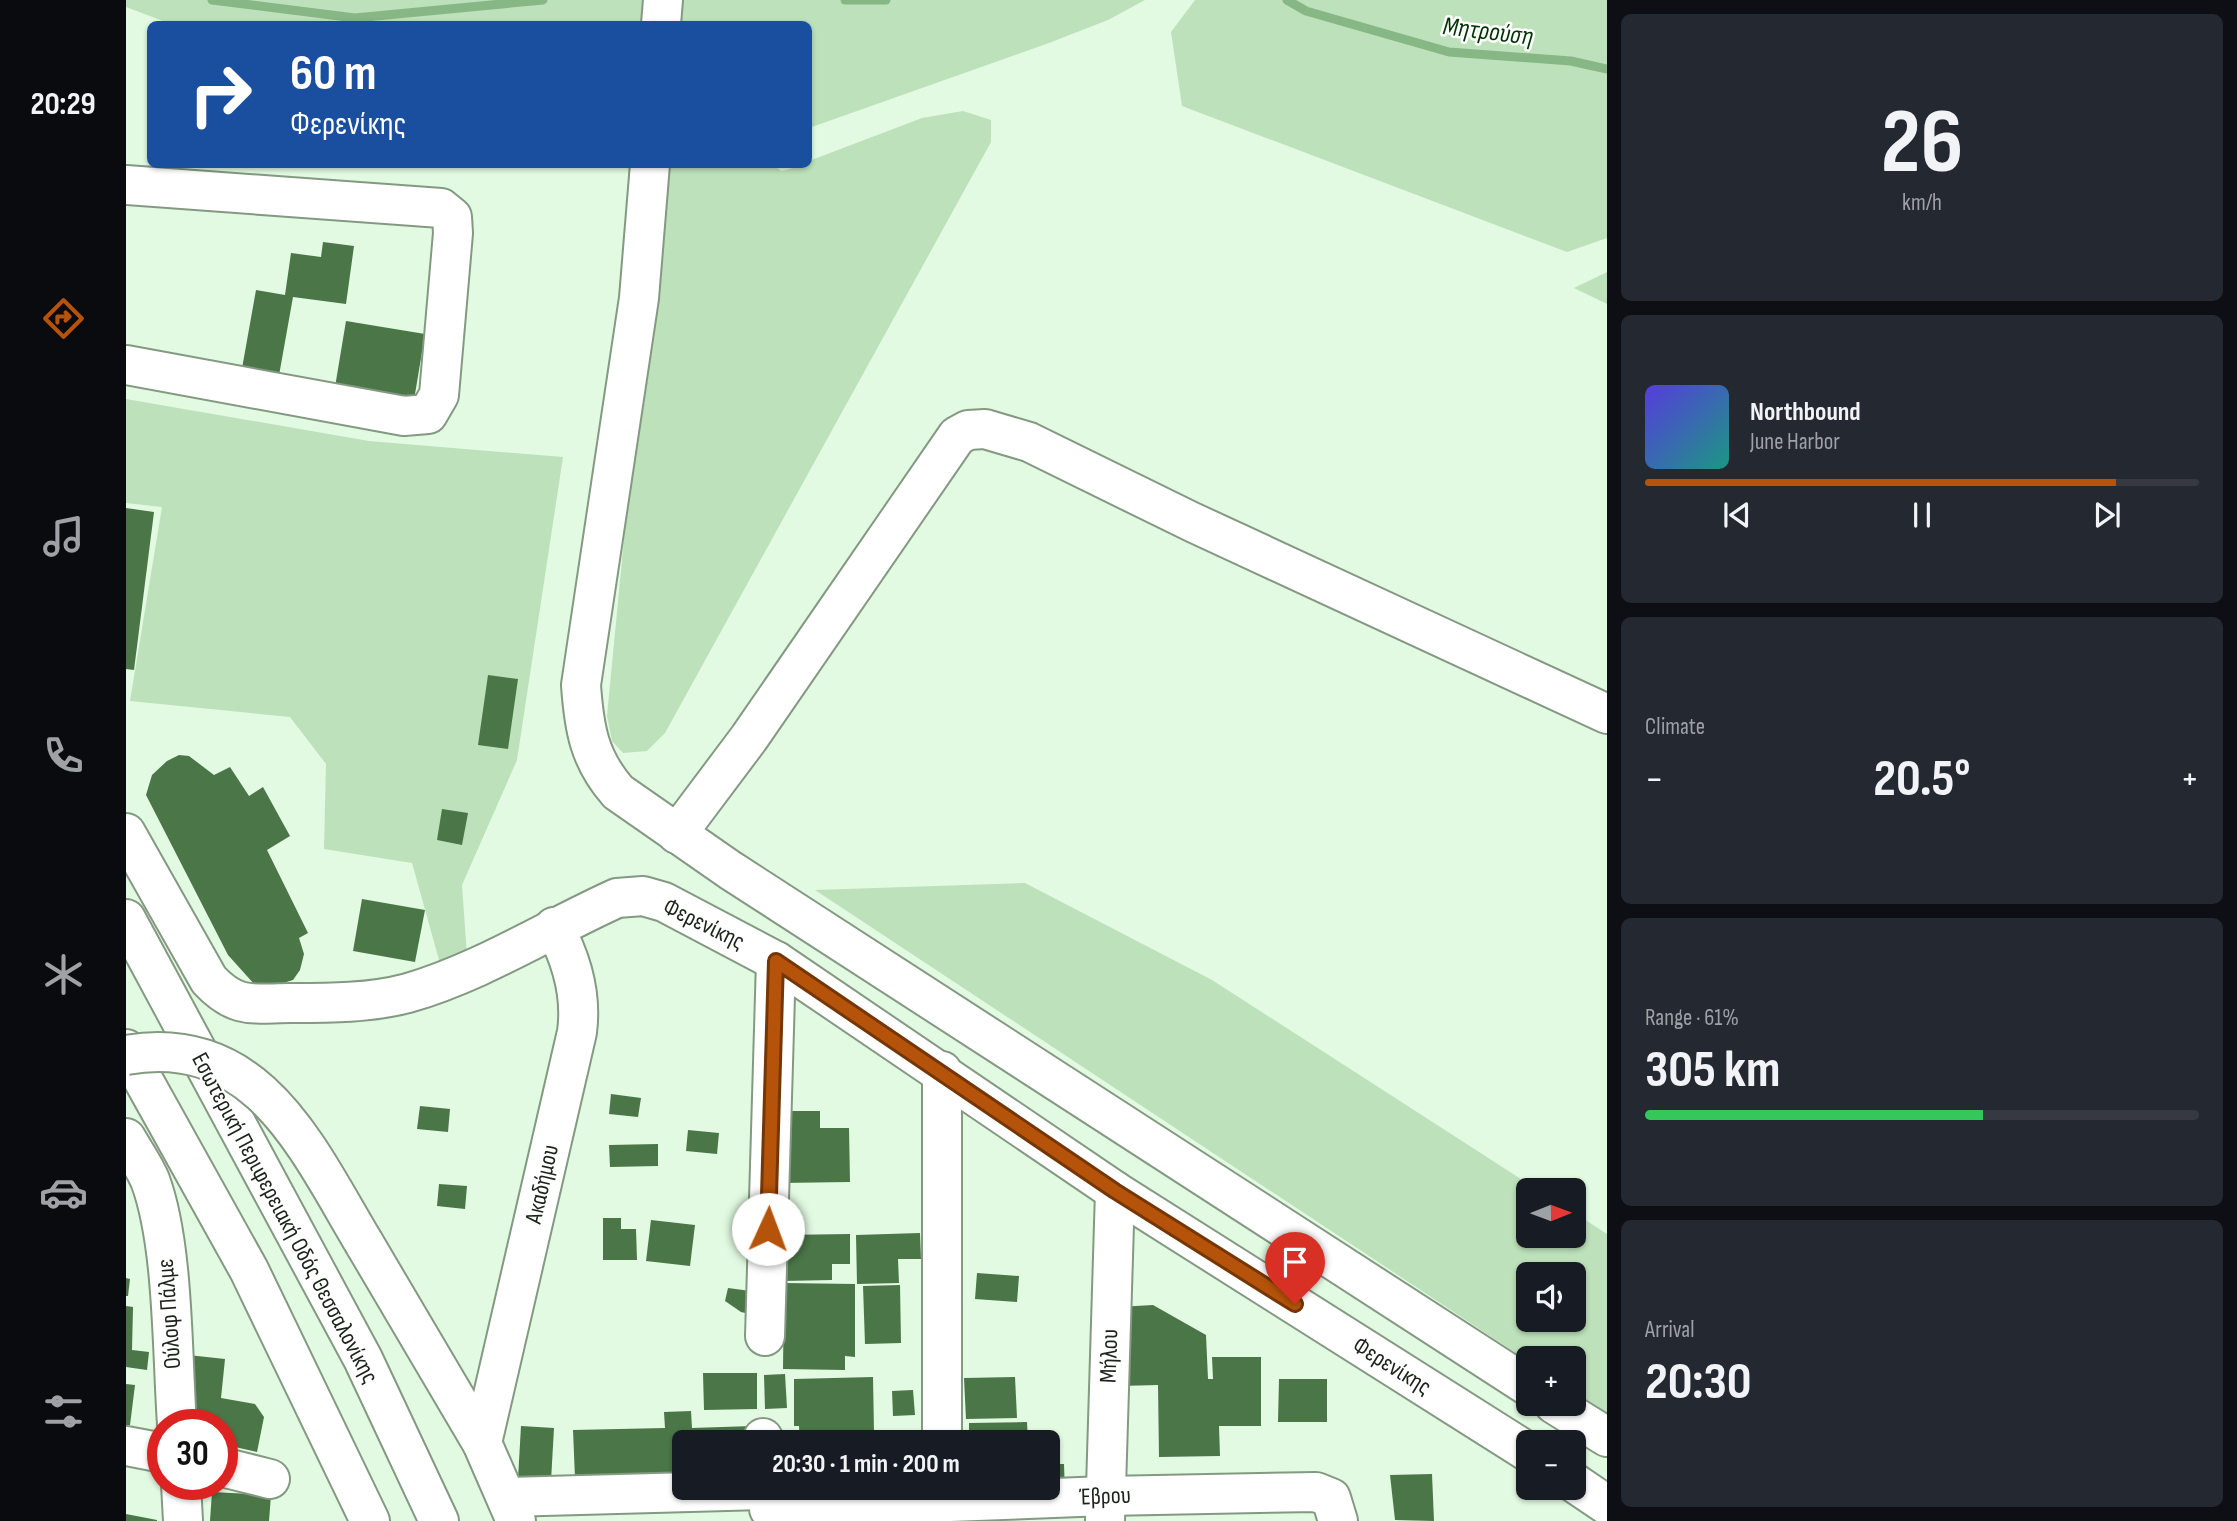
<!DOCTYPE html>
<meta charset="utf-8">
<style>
:root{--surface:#171b24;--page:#242831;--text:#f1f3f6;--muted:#9ea1a6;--line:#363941;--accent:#b45309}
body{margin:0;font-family:"Sofia Sans Condensed",sans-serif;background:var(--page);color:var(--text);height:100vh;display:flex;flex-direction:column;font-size:26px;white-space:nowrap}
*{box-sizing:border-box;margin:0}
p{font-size:23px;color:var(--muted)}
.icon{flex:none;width:38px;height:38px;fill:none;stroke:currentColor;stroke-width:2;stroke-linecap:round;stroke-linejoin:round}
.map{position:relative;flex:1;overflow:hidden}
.sheet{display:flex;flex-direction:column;gap:14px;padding:14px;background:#0d0f14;width:630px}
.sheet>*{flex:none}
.hud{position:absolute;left:21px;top:21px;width:665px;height:147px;border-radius:10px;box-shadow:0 2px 5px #0004;background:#1a4fa0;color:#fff;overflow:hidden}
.needle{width:46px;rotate:89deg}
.tools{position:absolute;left:1390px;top:1178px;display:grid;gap:14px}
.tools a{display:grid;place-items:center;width:70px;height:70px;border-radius:10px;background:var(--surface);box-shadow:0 2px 5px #0004;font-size:35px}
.speed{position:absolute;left:21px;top:1409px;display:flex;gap:14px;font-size:35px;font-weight:700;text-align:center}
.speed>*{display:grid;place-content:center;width:91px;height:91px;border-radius:50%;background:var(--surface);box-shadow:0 2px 5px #0004;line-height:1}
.speed .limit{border:10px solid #d22;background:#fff;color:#111}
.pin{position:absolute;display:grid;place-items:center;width:60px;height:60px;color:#fff;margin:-72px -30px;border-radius:50% 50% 50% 0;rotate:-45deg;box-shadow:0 0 7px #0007}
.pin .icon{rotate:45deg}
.me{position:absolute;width:77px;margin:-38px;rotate:2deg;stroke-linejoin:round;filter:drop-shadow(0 0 5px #0008)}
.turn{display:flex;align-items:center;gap:24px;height:147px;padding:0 28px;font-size:32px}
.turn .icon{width:91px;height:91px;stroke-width:2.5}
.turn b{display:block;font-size:49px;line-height:60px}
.big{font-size:52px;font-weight:700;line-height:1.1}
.sheet .card{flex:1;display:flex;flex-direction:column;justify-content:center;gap:10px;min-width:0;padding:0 24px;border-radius:10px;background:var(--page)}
.sheet .dial{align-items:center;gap:0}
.dial b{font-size:91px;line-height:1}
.song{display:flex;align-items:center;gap:21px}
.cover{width:84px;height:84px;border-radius:10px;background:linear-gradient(135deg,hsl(250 70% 55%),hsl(170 70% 35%))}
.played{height:7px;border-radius:4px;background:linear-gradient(90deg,var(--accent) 85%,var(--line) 85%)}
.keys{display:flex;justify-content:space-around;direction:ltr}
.heat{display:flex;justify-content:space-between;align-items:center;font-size:38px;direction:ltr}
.charge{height:10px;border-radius:5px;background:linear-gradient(90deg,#34c759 61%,var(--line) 0)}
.trip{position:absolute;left:546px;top:1430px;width:388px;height:70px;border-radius:10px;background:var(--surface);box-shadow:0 2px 5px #0004;font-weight:700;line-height:70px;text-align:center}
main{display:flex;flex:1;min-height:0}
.tabs{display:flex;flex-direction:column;width:126px;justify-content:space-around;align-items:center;background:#090b0e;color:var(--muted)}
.tabs .icon{width:49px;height:49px}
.tabs .selected{color:var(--accent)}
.tabs b{font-size:32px;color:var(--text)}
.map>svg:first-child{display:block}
.green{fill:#bde1ba;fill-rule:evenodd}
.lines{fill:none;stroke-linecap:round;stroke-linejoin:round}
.stream{stroke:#87b785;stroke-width:9}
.building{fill:#4a7648}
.minor-casing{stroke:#849982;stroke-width:42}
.highway-casing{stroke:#849982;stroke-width:42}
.minor{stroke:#fff;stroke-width:38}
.highway{stroke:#fff;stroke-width:38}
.minor-bridge-casing{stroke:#849982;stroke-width:42;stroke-linecap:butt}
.minor-bridge{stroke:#fff;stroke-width:38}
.route-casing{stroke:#753606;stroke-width:18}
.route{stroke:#b45309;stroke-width:12}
.labels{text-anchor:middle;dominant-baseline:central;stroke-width:5;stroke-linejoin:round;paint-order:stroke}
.street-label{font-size:24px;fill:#1b231a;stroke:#fff}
.water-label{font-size:26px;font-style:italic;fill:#013503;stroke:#fff}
</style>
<main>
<nav class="tabs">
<b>20:29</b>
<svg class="icon selected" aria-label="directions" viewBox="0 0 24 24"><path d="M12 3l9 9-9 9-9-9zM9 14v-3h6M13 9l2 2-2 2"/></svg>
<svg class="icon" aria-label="music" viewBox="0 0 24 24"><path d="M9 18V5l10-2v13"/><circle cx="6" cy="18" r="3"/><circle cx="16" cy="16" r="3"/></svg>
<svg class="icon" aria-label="phone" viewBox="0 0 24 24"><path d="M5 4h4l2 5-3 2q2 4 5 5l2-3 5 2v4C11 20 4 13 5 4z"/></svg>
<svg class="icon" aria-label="climate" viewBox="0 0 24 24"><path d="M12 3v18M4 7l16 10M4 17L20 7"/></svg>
<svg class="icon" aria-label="car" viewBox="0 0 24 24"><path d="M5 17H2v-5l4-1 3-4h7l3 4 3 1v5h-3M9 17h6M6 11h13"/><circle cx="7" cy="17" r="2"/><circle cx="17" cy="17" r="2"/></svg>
<svg class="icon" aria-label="filters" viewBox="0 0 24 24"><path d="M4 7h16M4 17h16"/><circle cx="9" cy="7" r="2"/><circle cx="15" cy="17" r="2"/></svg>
</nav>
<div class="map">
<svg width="1481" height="1521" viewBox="0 0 1481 1521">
<rect width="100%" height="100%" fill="#e2fae1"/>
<!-- green -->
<g class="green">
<polygon points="0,0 1019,0 982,20 923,43 683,128 682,24 45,24 0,7"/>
<polygon points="1069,0 1481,0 1481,238 1441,252 1056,106 1045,32"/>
<polygon points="837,111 865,120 865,142 539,733 521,751 497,753 486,741 481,716 534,165 646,165 656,171 682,164 683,161 796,118"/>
<polygon points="1481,272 1481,304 1448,288"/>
<polygon points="0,399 243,441 437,457 391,760 336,885 341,956 313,960 286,863 198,849 200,764 164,717 4,701 36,507 0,503"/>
<path d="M899 883 1086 980 1412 1190H1402V1236H1447V1212L1481 1234V1413L1447 1391V1358H1402V1361L689 890ZM1447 1274V1320H1402V1274Z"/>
</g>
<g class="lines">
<!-- stream -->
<g class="stream">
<polyline points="86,0 229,18 417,0"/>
<polyline points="719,0 760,0"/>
<polyline points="1161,0 1180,11 1323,52 1445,61 1481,69"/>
</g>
</g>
<!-- building -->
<g class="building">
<polygon points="197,242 228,246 220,304 167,297 152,381 115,374 130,290 159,295 165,253 195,257"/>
<polygon points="220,321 299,334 287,406 208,393"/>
<polygon points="0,508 28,512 8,670 0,669"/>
<polygon points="362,675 392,679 382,749 352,745"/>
<polygon points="53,755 63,756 88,775 104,767 123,796 137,787 164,836 141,850 182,933 173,938 178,954 174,970 167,980 154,984 129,985 102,955 20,795 26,775 41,761"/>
<polygon points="316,809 342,813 336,845 311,840"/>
<polygon points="236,899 299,910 289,962 227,951"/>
<polygon points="485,1094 515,1098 512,1117 483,1114"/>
<polygon points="294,1106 324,1109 322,1132 291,1129"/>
<polygon points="653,1111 694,1111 694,1128 723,1128 724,1182 654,1183"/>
<polygon points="562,1130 593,1133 591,1154 560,1151"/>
<polygon points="532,1144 532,1166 484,1167 483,1145"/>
<polygon points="313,1184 341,1186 339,1209 311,1206"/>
<polygon points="477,1218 495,1218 495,1229 510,1229 511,1260 477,1260"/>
<polygon points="525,1220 569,1225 564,1266 520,1261"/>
<polygon points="794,1233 795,1259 772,1259 773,1283 731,1284 730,1235"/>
<polygon points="724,1234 724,1264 706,1264 706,1280 657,1281 656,1235"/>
<polygon points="851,1273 893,1276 891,1302 849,1299"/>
<polygon points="0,1278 4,1279 2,1296 0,1296"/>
<polygon points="658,1283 729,1284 729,1357 719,1356 719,1370 657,1369"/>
<polygon points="774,1285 775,1343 739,1344 737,1286"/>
<polygon points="602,1288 632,1292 628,1315 615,1312 599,1301"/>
<polygon points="1027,1305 1080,1335 1082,1379 1087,1379 1086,1357 1135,1357 1135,1426 1093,1426 1094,1456 1033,1457 1032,1385 993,1386 992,1307"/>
<polygon points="0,1306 7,1307 6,1350 23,1352 21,1370 0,1367"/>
<polygon points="62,1355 99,1359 95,1398 129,1404 138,1417 131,1452 96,1444 96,1424 56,1424"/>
<polygon points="577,1373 631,1373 631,1409 578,1410"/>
<polygon points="659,1374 661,1408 639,1409 638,1375"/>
<polygon points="747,1377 748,1432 730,1433 730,1442 674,1442 673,1426 668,1426 668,1379"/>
<polygon points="889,1377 891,1418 840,1419 838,1378"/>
<polygon points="1153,1379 1201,1379 1201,1422 1152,1422"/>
<polygon points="0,1384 9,1385 4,1425 0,1425"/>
<polygon points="787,1390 789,1415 767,1416 766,1391"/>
<polygon points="565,1411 566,1428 626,1426 626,1442 558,1442 558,1474 449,1478 447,1430 539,1428 538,1412"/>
<polygon points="901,1422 902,1442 843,1442 843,1423"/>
<polygon points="395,1426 428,1428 425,1481 392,1479"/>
<polygon points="922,1454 933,1454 933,1464 938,1464 939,1494 922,1488"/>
<polygon points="1306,1474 1308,1521 1269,1520 1264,1475"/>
<polygon points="86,1492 145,1495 143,1521 84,1521"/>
<polygon points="0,1514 31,1520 31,1521 0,1521"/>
</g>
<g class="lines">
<!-- minor casing -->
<g class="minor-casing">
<g id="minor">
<polyline points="535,24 537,0"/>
<path d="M524 164 513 298 455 685C458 728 463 759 492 792L604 870 1402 1386"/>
<polyline points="0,185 315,208 326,217 327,233 313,395 302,414 278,416 0,365"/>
<path d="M0 833 83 980C111 1010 128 1003 165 1003 203 1003 245 1003 282 993 355 972 422 929 491 898L517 896 538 902 650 961 989 1191 1402 1452"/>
<polyline points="551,834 623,738 831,436 842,430 859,429 903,442 1066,522 1481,714"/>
<polyline points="816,1071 816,1442"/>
<path d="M0 1138C8 1152 18 1166 24 1180 48 1244 46 1354 51 1424"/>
<polyline points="238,1243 356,1443 390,1521"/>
<polyline points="639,1336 650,961"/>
<polyline points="1428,1404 1481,1437"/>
<polyline points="637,1438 637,1442"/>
<path d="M356 1443 451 1032C456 994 446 960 428 927"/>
<polyline points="0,1446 37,1453"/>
<polyline points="96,1467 144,1479"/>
<polyline points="1447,1482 1481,1505"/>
<polyline points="55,1484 57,1521"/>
<polyline points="381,1497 640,1490"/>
<polyline points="643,1509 979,1496 1190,1492 1205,1498 1212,1521"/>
<polyline points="979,1521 989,1191"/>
</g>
</g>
<!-- highway casing -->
<g class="highway-casing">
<g id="highway">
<polyline points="0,919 237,1359 313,1521"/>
<polyline points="0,1049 123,1270 244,1521"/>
</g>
</g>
<!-- minor -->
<use href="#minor" class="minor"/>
<!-- highway -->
<use href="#highway" class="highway"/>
<!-- minor-bridge casing -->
<g class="minor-bridge-casing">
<path id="minor-bridge" d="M0 1055C132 1032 181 1148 238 1243"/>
</g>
<!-- minor-bridge -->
<use href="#minor-bridge" class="minor-bridge"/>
</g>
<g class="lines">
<!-- route casing -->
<g class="route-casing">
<polyline id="route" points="642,1229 650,961 989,1191 1169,1304"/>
</g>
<!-- route -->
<use href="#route" class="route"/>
</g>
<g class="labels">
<!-- street labels -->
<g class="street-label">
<text transform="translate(578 924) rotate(26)">Φερενίκης</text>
<text transform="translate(416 1184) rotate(-77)">Ακαδήμου</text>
<text transform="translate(159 1218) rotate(62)">Εσωτερική Περιφερειακή Οδός Θεσσαλονίκης</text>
<text transform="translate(43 1314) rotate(-94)">Ούλοφ Πάλμε</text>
<text transform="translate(983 1356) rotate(-88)">Μήλου</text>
<text transform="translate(1266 1366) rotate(32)">Φερενίκης</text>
<text transform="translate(979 1496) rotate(-2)">Έβρου</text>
</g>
<!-- water labels -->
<g class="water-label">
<text transform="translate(1362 32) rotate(7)">Μητρούση</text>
</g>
</g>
</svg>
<div class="tools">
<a><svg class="needle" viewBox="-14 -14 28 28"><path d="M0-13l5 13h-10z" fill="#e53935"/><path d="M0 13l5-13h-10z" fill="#9ea1a6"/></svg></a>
<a><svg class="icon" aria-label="sound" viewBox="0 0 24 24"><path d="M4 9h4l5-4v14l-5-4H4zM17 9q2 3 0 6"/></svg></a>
<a>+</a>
<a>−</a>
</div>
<div class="speed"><div class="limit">30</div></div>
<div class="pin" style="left:1169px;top:1304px;background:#d93025"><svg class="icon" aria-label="arrive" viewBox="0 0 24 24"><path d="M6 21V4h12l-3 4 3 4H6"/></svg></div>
<svg class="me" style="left:642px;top:1229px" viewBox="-20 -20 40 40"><circle r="19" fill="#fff"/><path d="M0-13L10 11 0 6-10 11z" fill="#b45309"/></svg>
<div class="trip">20:30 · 1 min · 200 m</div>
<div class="hud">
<div class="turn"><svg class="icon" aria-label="right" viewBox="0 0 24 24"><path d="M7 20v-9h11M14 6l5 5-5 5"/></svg><div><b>60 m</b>Φερενίκης</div></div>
</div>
</div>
<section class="sheet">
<div class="card dial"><b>26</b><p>km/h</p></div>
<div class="card">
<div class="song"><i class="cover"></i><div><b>Northbound</b><p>June Harbor</p></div></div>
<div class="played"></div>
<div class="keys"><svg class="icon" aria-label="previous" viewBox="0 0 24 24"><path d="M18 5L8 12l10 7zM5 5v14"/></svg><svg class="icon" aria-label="pause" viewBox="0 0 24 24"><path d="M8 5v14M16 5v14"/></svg><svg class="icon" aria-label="next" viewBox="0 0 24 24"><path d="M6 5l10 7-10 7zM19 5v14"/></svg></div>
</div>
<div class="card"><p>Climate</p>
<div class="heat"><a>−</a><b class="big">20.5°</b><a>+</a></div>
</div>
<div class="card"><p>Range · 61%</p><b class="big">305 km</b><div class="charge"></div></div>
<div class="card"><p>Arrival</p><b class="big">20:30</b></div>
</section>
</main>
